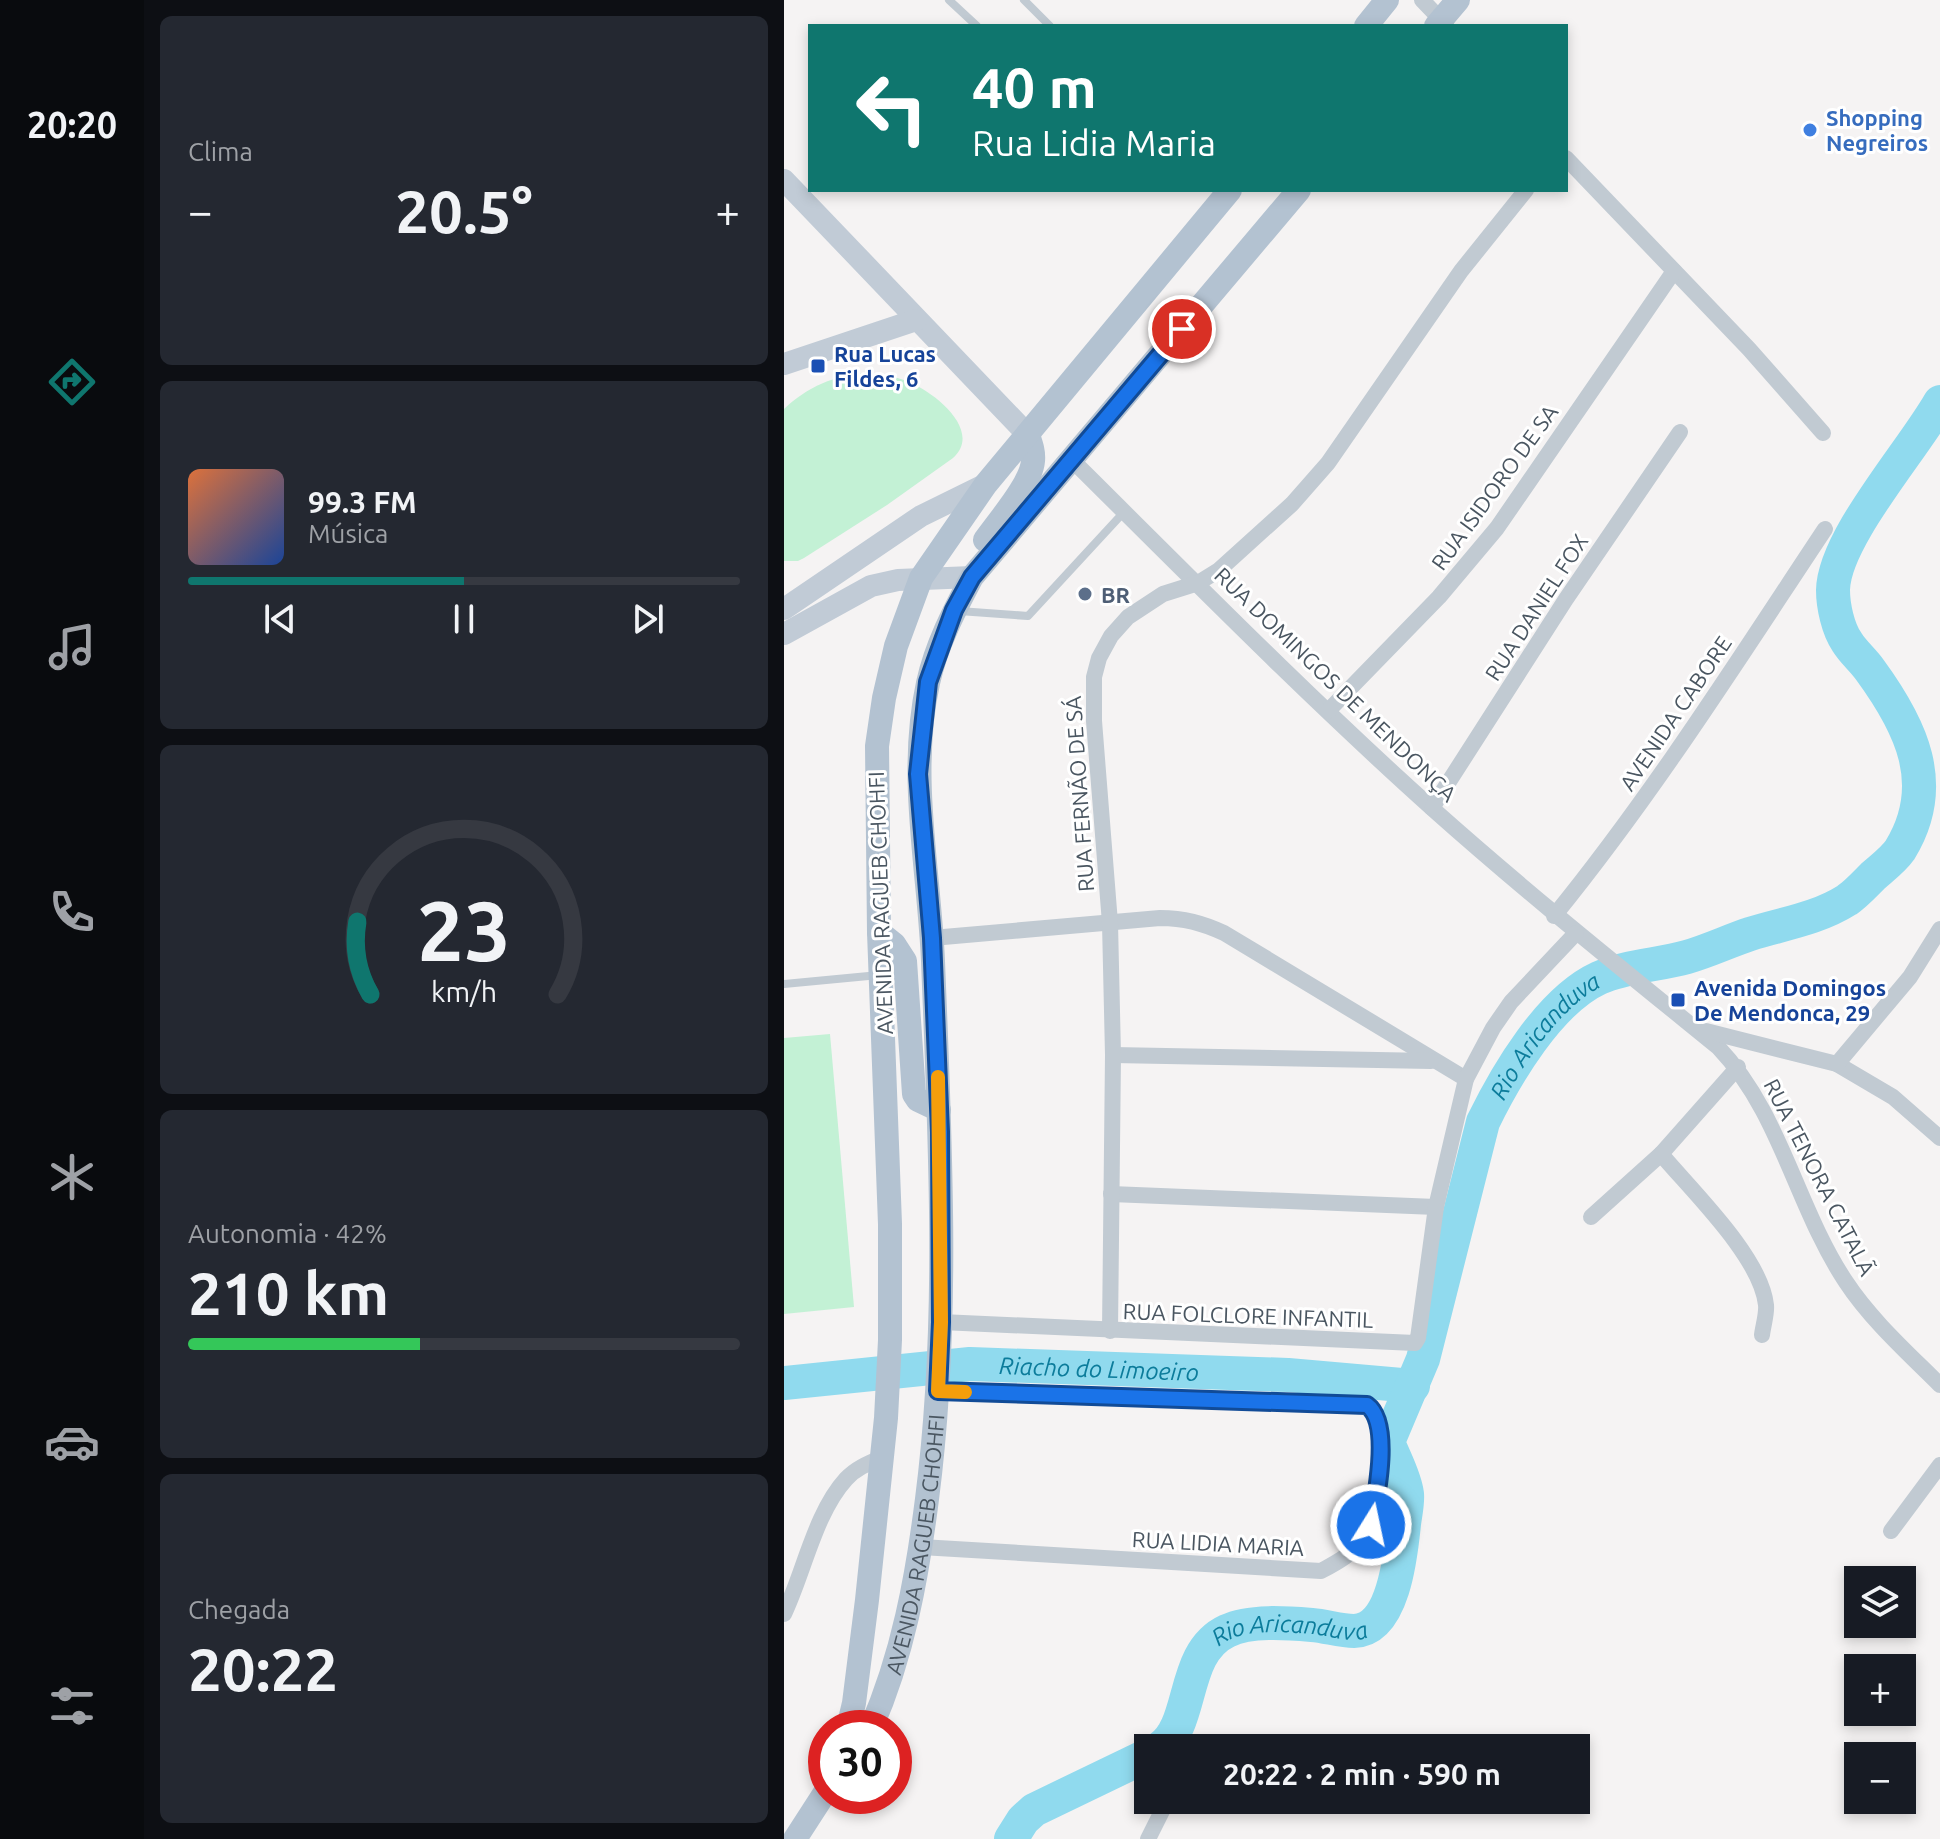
<!DOCTYPE html>
<html lang="pt">
<meta charset="utf-8">
<style>
:root{--surface:#171b24;--page:#242831;--text:#f1f3f6;--muted:#9ea1a6;--line:#363941;--accent:#0f766e}
body{margin:0;font-family:Ubuntu,sans-serif;background:var(--page);color:var(--text);height:100vh;display:flex;flex-direction:column;font-size:30px;white-space:nowrap}
*{box-sizing:border-box;margin:0}
p{font-size:26px;color:var(--muted)}
.icon{flex:none;width:44px;height:44px;fill:none;stroke:currentColor;stroke-width:2;stroke-linecap:round;stroke-linejoin:round}
.map{position:relative;flex:1;overflow:hidden}
.drawer{display:flex;flex-direction:column;gap:16px;padding:16px;background:#0d0f14;width:640px}
.drawer>*{flex:none}
.guide{position:absolute;left:24px;top:24px;width:760px;height:168px;border-radius:0px;box-shadow:0 4px 12px #0003;background:#0f766e;color:#fff;overflow:hidden}
.controls{position:absolute;left:1060px;top:1566px;display:grid;gap:16px}
.controls a{display:grid;place-items:center;width:72px;height:72px;border-radius:0px;background:var(--surface);box-shadow:0 4px 12px #0003;font-size:40px}
.speed{position:absolute;left:24px;top:1710px;display:flex;gap:16px;font-size:40px;font-weight:700;text-align:center}
.speed>*{display:grid;place-content:center;width:104px;height:104px;border-radius:50%;background:var(--surface);box-shadow:0 4px 12px #0003;line-height:1}
.speed .limit{border:12px solid #d22;background:#fff;color:#111}
.pin{position:absolute;display:grid;place-items:center;width:68px;height:68px;color:#fff;margin:-34px;border:4px solid #fff;border-radius:50%;box-shadow:0 2px 8px #0007}
.me{position:absolute;width:88px;margin:-44px;rotate:10deg;stroke-linejoin:round;filter:drop-shadow(0 0 6px #0008)}
.turn{display:flex;align-items:center;gap:28px;height:168px;padding:0 32px;font-size:36px}
.turn .icon{width:104px;height:104px;stroke-width:2.5}
.turn b{display:block;font-size:56px;line-height:68px}
.big{font-size:60px;font-weight:600;line-height:1.1}
.drawer .widget{flex:1;display:flex;flex-direction:column;justify-content:center;gap:12px;min-width:0;padding:0 28px;border-radius:12px;background:var(--page)}
.drawer .dial{align-items:center;gap:0}
.dial svg{height:208px;overflow:visible;fill:none;stroke:var(--line);stroke-width:7;stroke-linecap:round;text-anchor:middle}
.dial text{fill:var(--text);stroke:none}
.song{display:flex;align-items:center;gap:24px}
.cover{width:96px;height:96px;border-radius:12px;background:linear-gradient(135deg,hsl(20 70% 55%),hsl(220 70% 35%))}
.played{height:8px;border-radius:4px;background:linear-gradient(90deg,var(--accent) 50%,var(--line) 50%)}
.keys{display:flex;justify-content:space-around;direction:ltr}
.heat{display:flex;justify-content:space-between;align-items:center;font-size:44px;direction:ltr}
.charge{height:12px;border-radius:6px;background:linear-gradient(90deg,#34c759 42%,var(--line) 0)}
.trip{position:absolute;left:350px;top:1734px;width:456px;height:80px;border-radius:0px;background:var(--surface);box-shadow:0 4px 12px #0003;font-weight:600;line-height:80px;text-align:center}
main{display:flex;flex:1;min-height:0}
.dock{display:flex;flex-direction:column;width:144px;justify-content:space-around;align-items:center;background:#090b0e;color:var(--muted)}
.dock .icon{width:56px;height:56px}
.dock .current{color:var(--accent)}
.dock b{font-size:36px;color:var(--text)}
.map>svg:first-child{display:block}
.green{fill:#c3f1d5}
.lines{fill:none;stroke-linecap:round;stroke-linejoin:round}
.river{stroke:#90daee;stroke-width:34}
.lane{stroke:#c1cad2;stroke-width:8}
.street{stroke:#c1cad2;stroke-width:16}
.secondary{stroke:#c1cbd6;stroke-width:22}
.primary{stroke:#b3c2d1;stroke-width:24}
.route-casing{stroke:#114b97;stroke-width:20}
.route{stroke:#1a73e8;stroke-width:14}
.slow{stroke:#f59e0b;stroke-width:14}
.shop-dot{fill:#3f7fe0;stroke:#fff;stroke-width:3}
.transit-dot{fill:#1a4fb4;stroke:#fff;stroke-width:3}
.service-dot{fill:#5c6f8a;stroke:#fff;stroke-width:3}
.labels{text-anchor:middle;dominant-baseline:central;stroke-width:6;stroke-linejoin:round;paint-order:stroke}
.shop-label{font-size:22px;font-weight:bold;fill:#366cbe;stroke:#fff;text-anchor:start}
.transit-label{font-size:22px;font-weight:bold;fill:#164399;stroke:#fff;text-anchor:start}
.street-label{font-size:22px;fill:#4a5661;stroke:#fff}
.service-label{font-size:22px;font-weight:bold;fill:#4e5e75;stroke:#fff;text-anchor:start}
.water-label{font-size:24px;font-style:italic;fill:#0c7c9b;stroke:#fff}
</style>
<main>
<nav class="dock">
<b>20:20</b>
<svg class="icon current" aria-label="directions" viewBox="0 0 24 24"><path d="M12 3l9 9-9 9-9-9zM9 14v-3h6M13 9l2 2-2 2"/></svg>
<svg class="icon" aria-label="music" viewBox="0 0 24 24"><path d="M9 18V5l10-2v13"/><circle cx="6" cy="18" r="3"/><circle cx="16" cy="16" r="3"/></svg>
<svg class="icon" aria-label="phone" viewBox="0 0 24 24"><path d="M5 4h4l2 5-3 2q2 4 5 5l2-3 5 2v4C11 20 4 13 5 4z"/></svg>
<svg class="icon" aria-label="climate" viewBox="0 0 24 24"><path d="M12 3v18M4 7l16 10M4 17L20 7"/></svg>
<svg class="icon" aria-label="car" viewBox="0 0 24 24"><path d="M5 17H2v-5l4-1 3-4h7l3 4 3 1v5h-3M9 17h6M6 11h13"/><circle cx="7" cy="17" r="2"/><circle cx="17" cy="17" r="2"/></svg>
<svg class="icon" aria-label="filters" viewBox="0 0 24 24"><path d="M4 7h16M4 17h16"/><circle cx="9" cy="7" r="2"/><circle cx="15" cy="17" r="2"/></svg>
</nav>
<section class="drawer">
<div class="widget"><p>Clima</p>
<div class="heat"><a>−</a><b class="big">20.5°</b><a>+</a></div>
</div>
<div class="widget">
<div class="song"><i class="cover"></i><div><b>99.3 FM</b><p>Música</p></div></div>
<div class="played"></div>
<div class="keys"><svg class="icon" aria-label="previous" viewBox="0 0 24 24"><path d="M18 5L8 12l10 7zM5 5v14"/></svg><svg class="icon" aria-label="pause" viewBox="0 0 24 24"><path d="M8 5v14M16 5v14"/></svg><svg class="icon" aria-label="next" viewBox="0 0 24 24"><path d="M6 5l10 7-10 7zM19 5v14"/></svg></div>
</div>
<div class="widget dial"><svg viewBox="0 0 100 80">
<path d="M14 69A42 42 0 1 1 86 69"/>
<path d="M14 69A42 42 0 0 1 9 41" stroke="#0f766e"/>
<text x="50" y="56" font-size="32" font-weight="700">23</text>
<text x="50" y="72" font-size="11">km/h</text>
</svg></div>
<div class="widget"><p>Autonomia · 42%</p><b class="big">210 km</b><div class="charge"></div></div>
<div class="widget"><p>Chegada</p><b class="big">20:22</b></div>
</section>
<div class="map">
<svg width="1156" height="1839" viewBox="0 0 1156 1839">
<rect width="100%" height="100%" fill="#f5f3f3"/>
<!-- green -->
<g class="green">
<path d="M83 373C98 374 112 376 127 383 151 393 199 431 169 458L103 505 20 558 14 561H0V409C23 387 51 375 83 373Z"/>
<polygon points="46,1034 70,1307 0,1314 0,1038"/>
</g>
<g class="lines">
<!-- river -->
<g class="river">
<path id="s1" d="M0 1383 186 1364 504 1375 629 1386"/>
<path id="s2" d="M376 1748C411 1725 396 1653 443 1631 466 1620 503 1623 528 1625 542 1626 556 1631 570 1631 610 1630 617 1553 620 1524 621 1515 624 1503 623 1494 621 1477 610 1458 604 1442L639 1359 699 1122C722 1075 765 1001 815 978 842 966 874 965 903 957 924 951 945 941 966 934 998 924 1033 919 1063 900 1072 894 1081 884 1089 876 1098 868 1109 860 1116 850 1156 785 1127 726 1086 670 1079 660 1069 652 1063 642 1054 629 1049 606 1049 590 1050 538 1129 450 1156 402"/>
<polyline points="227,1839 239,1820 250,1810 364,1755"/>
</g>
<!-- lane -->
<g class="lane">
<polyline points="165,0 193,26"/>
<polyline points="240,0 266,26"/>
<polyline points="175,611 244,616 340,512"/>
<polyline points="0,984 95,975"/>
</g>
<!-- street -->
<g class="street">
<polyline points="638,0 662,25"/>
<polyline points="782,158 965,349 1039,433"/>
<path d="M288 460C407 578 525 698 650 810 742 892 838 969 934 1047 997 1113 1012 1207 1062 1282 1087 1320 1124 1353 1156 1385"/>
<polyline points="544,711 655,597 713,528 890,271"/>
<polyline points="648,808 782,599 896,432"/>
<path d="M770 916C870 793 954 660 1041 529"/>
<path d="M148 938 376 918C400 918 418 923 440 933L682 1079"/>
<polyline points="922,1031 1053,1064 1109,1097 1156,1138"/>
<polyline points="329,1055 647,1061"/>
<polyline points="1053,1064 1126,977 1156,929"/>
<path d="M877 1154C908 1191 977 1257 982 1305 983 1314 979 1326 978 1335"/>
<polyline points="327,1194 652,1207"/>
<polyline points="807,1217 877,1154 954,1067"/>
<polyline points="157,1322 631,1343 634,1338 652,1207 682,1079 709,1028 727,1002 792,933"/>
<polyline points="326,1331 329,1055 326,923 310,721 310,677 315,658 327,636 344,617 379,594 414,583 435,570 508,504 544,463 677,271 742,190"/>
<polyline points="1107,1531 1156,1465"/>
<path d="M137 1547 537 1571C554 1562 570 1553 581 1537 595 1514 607 1422 583 1405L154 1391"/>
<path d="M0 1614C20 1572 31 1513 62 1479 72 1468 85 1463 99 1457"/>
<polyline points="364,1839 383,1801"/>
</g>
<!-- secondary -->
<g class="secondary">
<polyline points="0,180 244,435"/>
<polyline points="0,364 132,320"/>
<polyline points="0,609 137,516 202,484"/>
<polyline points="0,634 87,586 114,580 188,577"/>
</g>
<!-- primary -->
<g class="primary">
<polyline points="582,26 603,0"/>
<polyline points="652,26 674,0"/>
<path d="M201 540C215 520 247 484 249 461 250 452 247 444 244 435"/>
<polyline points="95,932 110,944 121,961 130,1094 134,1100 155,1110"/>
<polyline points="64,1728 70,1703 83,1600 102,1418 106,1340 106,1224 95,932 93,746 100,698 112,646 137,578 202,484 446,190"/>
<path id="s3" d="M87 1728C119 1655 133 1578 143 1499 166 1321 156 1140 149 961 145 869 124 775 144 683 152 646 170 611 188 577L515 190"/>
<polyline points="11,1839 42,1791"/>
</g>
</g>
<g class="lines">
<!-- route casing -->
<g class="route-casing">
<path id="route" d="M398 329 188 577 170 610 144 682 134 774 148 938 156 1132 157 1322 154 1391 583 1405C608 1423 592 1499 587 1525"/>
</g>
<!-- route -->
<use href="#route" class="route"/>
<!-- slow -->
<polyline class="slow" points="154,1077 157,1322 154,1391 181,1392"/>
</g>
<!-- markers -->
<circle class="shop-dot" cx="1026" cy="130" r="8"/>
<g class="transit-dot">
<rect x="26" y="358" width="16" height="16" rx="4"/>
<rect x="886" y="992" width="16" height="16" rx="4"/>
</g>
<circle class="service-dot" cx="301" cy="594" r="8"/>
<g class="labels">
<!-- shop labels -->
<g class="shop-label">
<text x="1042" y="117">Shopping<tspan x="1042" dy="25">Negreiros</tspan></text>
</g>
<!-- transit labels -->
<g class="transit-label">
<text x="50" y="353">Rua Lucas<tspan x="50" dy="25">Fildes, 6</tspan></text>
<text x="910" y="987">Avenida Domingos<tspan x="910" dy="25">De Mendonca, 29</tspan></text>
</g>
<!-- street labels -->
<g class="street-label">
<text transform="translate(710 487) rotate(-54)">RUA ISIDORO DE SA</text>
<text transform="translate(752 607) rotate(-57)">RUA DANIEL FOX</text>
<text transform="translate(552 684) rotate(44)">RUA DOMINGOS DE MENDONÇA</text>
<text transform="translate(891 713) rotate(-56)">AVENIDA CABORE</text>
<text transform="translate(295 794) rotate(-94)">RUA FERNÃO DE SÁ</text>
<text transform="translate(96 903) rotate(-92)">AVENIDA RAGUEB CHOHFI</text>
<text transform="translate(1036 1177) rotate(63)">RUA TENORA CATALÃ</text>
<text transform="translate(464 1315) rotate(2)">RUA FOLCLORE INFANTIL</text>
<text transform="translate(434 1543) rotate(3)">RUA LIDIA MARIA</text>
<text stroke="none"><textPath href="#s3" startOffset="190">AVENIDA RAGUEB CHOHFI</textPath></text>
</g>
<!-- service labels -->
<g class="service-label">
<text x="317" y="594">BR</text>
</g>
<!-- water labels -->
<g class="water-label">
<text stroke="none"><textPath href="#s2" startOffset="922">Rio Aricanduva</textPath></text>
<text stroke="none"><textPath href="#s1" startOffset="316">Riacho do Limoeiro</textPath></text>
<text stroke="none"><textPath href="#s2" startOffset="202">Rio Aricanduva</textPath></text>
</g>
</g>
</svg>
<div class="controls">
<a><svg class="icon" aria-label="layers" viewBox="0 0 24 24"><path d="M12 4l9 5-9 5-9-5zM3 14l9 5 9-5"/></svg></a>
<a>+</a>
<a>−</a>
</div>
<div class="speed"><div class="limit">30</div></div>
<div class="pin" style="left:398px;top:329px;background:#d93025"><svg class="icon" aria-label="arrive" viewBox="0 0 24 24"><path d="M6 21V4h12l-3 4 3 4H6"/></svg></div>
<svg class="me" style="left:587px;top:1525px" viewBox="-20 -20 40 40"><circle r="17" fill="#1a73e8" stroke="#fff" stroke-width="3"/><path d="M0-11L8 9 0 5-8 9z" fill="#fff"/></svg>
<div class="trip">20:22 · 2 min · 590 m</div>
<div class="guide">
<div class="turn"><svg class="icon" aria-label="left" viewBox="0 0 24 24"><path d="M17 20v-9H6M10 6l-5 5 5 5"/></svg><div><b>40 m</b>Rua Lidia Maria</div></div>
</div>
</div>
</main>
